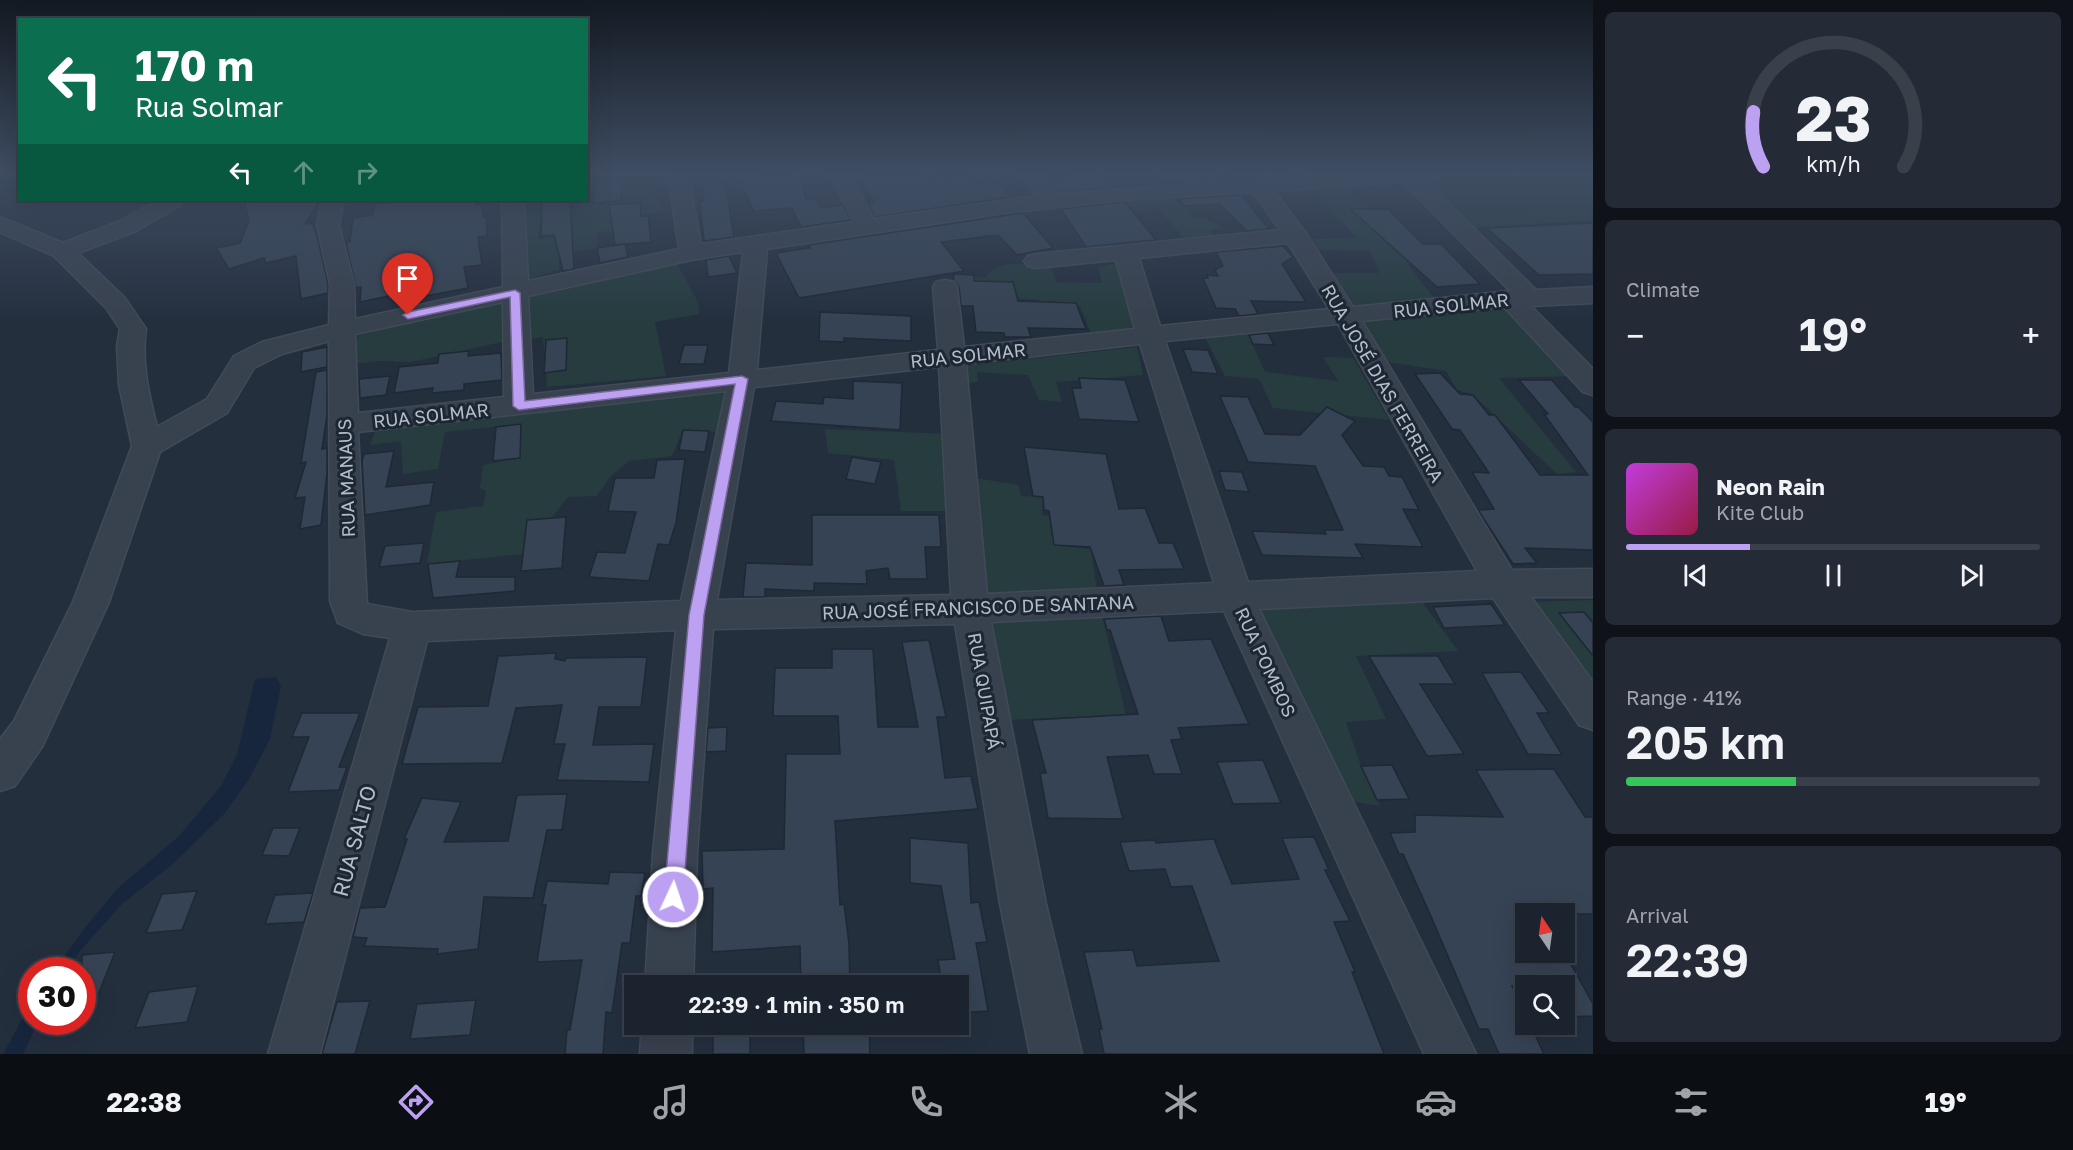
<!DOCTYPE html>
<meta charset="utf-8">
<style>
:root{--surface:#1b232e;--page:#242b36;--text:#f1f3f6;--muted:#a0a4aa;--line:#39404a;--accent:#bca0f2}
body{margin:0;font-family:"Golos Text",sans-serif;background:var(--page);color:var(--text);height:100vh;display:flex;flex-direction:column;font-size:22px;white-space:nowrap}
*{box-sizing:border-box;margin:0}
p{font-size:20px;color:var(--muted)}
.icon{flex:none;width:33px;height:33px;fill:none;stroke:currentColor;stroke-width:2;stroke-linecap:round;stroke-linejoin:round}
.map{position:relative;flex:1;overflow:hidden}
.drawer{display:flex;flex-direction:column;gap:12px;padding:12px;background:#0f1319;width:480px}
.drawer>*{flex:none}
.banner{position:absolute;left:18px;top:18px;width:570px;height:183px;border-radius:0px;box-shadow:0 6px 24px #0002,0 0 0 2px var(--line);background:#0b6e4f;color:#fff;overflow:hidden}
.needle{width:39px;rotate:347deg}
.tools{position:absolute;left:1515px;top:903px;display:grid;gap:12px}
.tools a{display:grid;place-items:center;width:60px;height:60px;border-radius:0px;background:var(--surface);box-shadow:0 6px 24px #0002,0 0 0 2px var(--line);font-size:30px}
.speed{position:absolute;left:18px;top:957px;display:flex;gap:12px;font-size:30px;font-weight:700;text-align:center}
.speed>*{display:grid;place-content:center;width:78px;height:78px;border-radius:50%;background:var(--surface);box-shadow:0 6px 24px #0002,0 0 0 2px var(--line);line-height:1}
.speed .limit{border:9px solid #d22;background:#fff;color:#111}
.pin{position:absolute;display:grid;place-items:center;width:51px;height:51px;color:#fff;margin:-62px -26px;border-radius:50% 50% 50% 0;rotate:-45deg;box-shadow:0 0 6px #0007}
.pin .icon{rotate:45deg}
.me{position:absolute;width:66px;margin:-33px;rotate:3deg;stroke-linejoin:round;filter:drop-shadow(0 0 4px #0008)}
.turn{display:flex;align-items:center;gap:21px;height:126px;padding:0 18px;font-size:27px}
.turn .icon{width:78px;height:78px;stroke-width:2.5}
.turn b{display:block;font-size:42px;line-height:51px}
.lanes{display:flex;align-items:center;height:57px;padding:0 18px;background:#0003;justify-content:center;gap:30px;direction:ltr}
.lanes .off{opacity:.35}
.big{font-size:45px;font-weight:600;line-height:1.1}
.drawer .widget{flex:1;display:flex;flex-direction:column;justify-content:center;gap:9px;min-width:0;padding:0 21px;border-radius:9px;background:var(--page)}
.drawer .dial{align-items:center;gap:0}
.dial svg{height:156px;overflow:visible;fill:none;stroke:var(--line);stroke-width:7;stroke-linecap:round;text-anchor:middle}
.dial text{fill:var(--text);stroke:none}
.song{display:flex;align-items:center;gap:18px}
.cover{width:72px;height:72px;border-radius:9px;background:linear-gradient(135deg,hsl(290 70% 55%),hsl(340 70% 35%))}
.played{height:6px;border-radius:3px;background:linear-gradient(90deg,var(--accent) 30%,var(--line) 30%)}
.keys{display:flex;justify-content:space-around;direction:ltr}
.heat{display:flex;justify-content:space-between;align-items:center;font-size:33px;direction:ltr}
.charge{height:9px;border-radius:4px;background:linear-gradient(90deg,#34c759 41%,var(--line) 0)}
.trip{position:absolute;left:624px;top:975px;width:345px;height:60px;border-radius:0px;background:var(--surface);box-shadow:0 6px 24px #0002,0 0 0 2px var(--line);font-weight:600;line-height:60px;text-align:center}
.tabs{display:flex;height:96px;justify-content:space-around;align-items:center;background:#0b0e12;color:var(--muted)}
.tabs .icon{width:42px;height:42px}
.tabs .active{color:var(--accent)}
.tabs b{font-size:27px;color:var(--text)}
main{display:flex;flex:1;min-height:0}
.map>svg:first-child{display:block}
.green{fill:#263c3f}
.water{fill:#17263c}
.building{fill:#364354;stroke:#1f2835;stroke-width:1.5}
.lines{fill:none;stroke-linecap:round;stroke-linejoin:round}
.minor-casing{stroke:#414a57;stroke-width:3}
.minor{fill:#38414e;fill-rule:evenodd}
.route{fill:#bca0f2;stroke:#7a689d;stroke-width:1.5}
.labels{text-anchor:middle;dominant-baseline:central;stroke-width:6;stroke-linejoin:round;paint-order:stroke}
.street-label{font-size:18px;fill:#b4bcc9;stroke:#1d2633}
.near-street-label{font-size:21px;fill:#b4bcc9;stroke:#1d2633}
</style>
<main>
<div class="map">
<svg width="1593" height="1054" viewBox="0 0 1593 1054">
<rect width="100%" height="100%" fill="#242f3e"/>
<!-- green -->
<g class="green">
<polygon points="587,174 670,174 671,182 649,186 651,193 667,211 641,215 640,203 624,204 624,218 613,232 598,233 597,248 559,255 559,270 528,279 521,215 541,213 538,239 573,235 570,210 580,204 580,202 599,200 599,206 623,201 622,179 587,181"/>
<polygon points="1593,174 1593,220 1475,228 1424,177"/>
<polygon points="1343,184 1393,244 1423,263 1407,264 1434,298 1354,309 1330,273 1380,273 1370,251 1318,250 1313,239 1357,238 1309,186"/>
<polygon points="1172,196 1196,219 1205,218 1222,227 1210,231 1215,237 1186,240 1159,209 1132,210 1125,202"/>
<polygon points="675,260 698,302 699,314 655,322 666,376 547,387 543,337 522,340 522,295"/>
<path d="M1117 263 1135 332 1092 336 1080 306 1044 304 1038 300 975 296 974 277 985 278C998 257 1030 265 1051 266L1056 282 1102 283 1098 267Z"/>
<polygon points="509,299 511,340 411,362 380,361 352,364 359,330"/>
<polygon points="1507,305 1574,376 1499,378 1576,472 1557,474 1473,395 1457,390 1446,371 1382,361 1358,320"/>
<polygon points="1247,332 1265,372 1338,381 1323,357 1353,358 1389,420 1273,408 1259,379 1225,376 1205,337"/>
<polygon points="1137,347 1143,375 1056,382 1062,402 1039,400 1028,375 977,372 978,382 967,383 966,366"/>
<polygon points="728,387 719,432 683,430 672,456 629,461 609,478 597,496 568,497 523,554 427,564 436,512 483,506 486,491 480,488 483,465 520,458 521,424 445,432 438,469 403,474 401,441 370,445 376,429"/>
<polygon points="825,429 947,434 950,511 901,511 894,460 828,453"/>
<polygon points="974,478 1019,485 1021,496 1043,497 1042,515 1049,516 1054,545 1091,549 1097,591 986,593"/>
<polygon points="1421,600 1458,651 1356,656 1386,719 1346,722 1361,766 1380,806 1349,801 1254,609"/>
<polygon points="1593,600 1593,696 1528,602"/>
<polygon points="1101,611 1126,715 1005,720 982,620"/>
</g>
<!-- water -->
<g class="water">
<polygon points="276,677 281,686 270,739 248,781 224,814 174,863 122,904 80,951 67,970 54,970 88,924 117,889 179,836 221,786 237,755 255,679"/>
<polygon points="31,1002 32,1022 38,1022 23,1054 3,1054"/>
</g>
<!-- building -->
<g class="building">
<polygon points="735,174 799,174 806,200 816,199 821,208 843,205 851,220 801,227 792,208 754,211"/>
<polygon points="857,174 921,174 923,178 971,174 978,185 998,183 1010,197 875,217 868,203 874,202"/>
<polygon points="1102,174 1113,188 1058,192 1047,176"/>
<polygon points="1157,174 1223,174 1228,180 1166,184"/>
<polygon points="623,179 621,200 593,203 596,180"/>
<polygon points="725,183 734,237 704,241 700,201 704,201 703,184"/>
<polygon points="1241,195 1269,229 1247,231 1219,204 1185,206 1178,199"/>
<polygon points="244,200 320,200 305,224 312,223 318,239 328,284 328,293 301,299 296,256 266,263 264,258 229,269 216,248 240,243 249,221"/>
<polygon points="395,200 476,200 476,205 482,204 483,217 486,216 487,236 478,237 482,265 464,267 468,288 404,300 403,293 360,302 361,287 356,288 346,243 350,242 353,218 373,215 375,204 395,202"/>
<polygon points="542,200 570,200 574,269 563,271 554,235 541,236"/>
<polygon points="1125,202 1156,240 1086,247 1061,209"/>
<polygon points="640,203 641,217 648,216 651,242 615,245 609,205"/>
<polygon points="1350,209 1388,209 1423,244 1441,244 1480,284 1437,287"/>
<polygon points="1023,213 1053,248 1017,255 998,235 941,242 964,271 904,281 799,298 776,253 810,248 809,245"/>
<polygon points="1593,223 1593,274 1539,275 1487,228"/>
<polygon points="625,244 628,257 600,263 597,248"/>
<polygon points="1283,246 1293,257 1282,264 1306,302 1251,301 1258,314 1239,316 1235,309 1216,308 1203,278 1208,278 1207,275 1218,276 1215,270 1223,266 1216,252"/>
<polygon points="729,256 737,273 708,277 706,260"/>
<polygon points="953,274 974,275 974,281 1013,282 1018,301 1076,303 1086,329 1028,328 1031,337 1005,337 1004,333 976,332 973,306 961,306 959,287 954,280"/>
<polygon points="820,312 911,316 911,341 844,338 844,342 819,341"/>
<polygon points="1268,333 1274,345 1253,344 1249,335"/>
<polygon points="567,338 566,370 544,373 546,340"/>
<polygon points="684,345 708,345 704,364 679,364"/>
<polygon points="327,347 327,367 301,372 302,352"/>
<polygon points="1183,349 1208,350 1218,374 1192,372"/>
<polygon points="469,351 468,356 501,353 502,380 464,384 464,390 432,393 433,388 394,393 399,367 438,363 439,354"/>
<polygon points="327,370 327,415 322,449 327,448 327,473 321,525 300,529 305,497 295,498 306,462 301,463 316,372"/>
<polygon points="1440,373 1460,394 1473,395 1489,415 1495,415 1540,475 1588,475 1544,414 1548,414 1519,380 1552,380 1575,407 1578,407 1593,422 1593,550 1525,548 1537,563 1513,564 1478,510 1494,509 1472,472 1489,473 1460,430 1452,429 1415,374"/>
<polygon points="390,376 386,395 360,398 359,379"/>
<polygon points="1079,378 1125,380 1139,422 1079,419 1072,388 1081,388"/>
<polygon points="853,381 902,383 900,430 771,421 776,401 823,404 824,397 853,399"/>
<polygon points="1220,396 1248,397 1265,434 1300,435 1327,407 1355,421 1342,435 1363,466 1384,467 1389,476 1402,477 1419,510 1403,509 1423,547 1355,544 1363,558 1262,555 1252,531 1326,534 1324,530 1343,530 1315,466 1248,462"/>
<polygon points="521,424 520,458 493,461 496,427"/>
<polygon points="683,430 709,431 705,452 679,450"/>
<polygon points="1024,447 1106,454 1119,509 1145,508 1159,543 1173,543 1184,569 1119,570 1124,585 1104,586 1090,547 1054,545 1049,511 1044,510 1043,497 1033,496"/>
<polygon points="394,451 386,487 434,482 430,505 365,515 362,461 364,454"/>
<polygon points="852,457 881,462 875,484 846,479"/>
<polygon points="685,459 676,523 669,545 658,544 649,581 589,577 597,552 625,553 636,512 608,511 615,478 654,478 657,460"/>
<polygon points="1219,471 1242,472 1249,492 1225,490"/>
<polygon points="812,515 939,515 941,547 925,547 927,579 890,579 888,568 866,571 867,584 814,583 814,591 765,589 765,597 743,597 746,563 812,565"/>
<polygon points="566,517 562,568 521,571 527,520"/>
<polygon points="424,543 420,563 379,567 385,546"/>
<polygon points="460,561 456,577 515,577 515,591 433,598 428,564"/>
<polygon points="1491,604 1505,625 1444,628 1433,607"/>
<polygon points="1584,612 1593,623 1593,656 1559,613"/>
<polygon points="1161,616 1169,641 1211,639 1249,724 1178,728 1182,739 1171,740 1182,774 1154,774 1148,755 1107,757 1123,819 1048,818 1040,773 1046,773 1032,720 1138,714 1110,630 1107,630 1104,619"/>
<polygon points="929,640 946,717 937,717 945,778 971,776 978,809 835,821 840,905 844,904 849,944 850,986 801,986 800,946 712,952 713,888 703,889 702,851 784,849 786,754 840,754 838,716 773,716 775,668 832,668 832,649 873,649 878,727 918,727 902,642"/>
<polygon points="556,653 555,659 565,661 566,658 647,657 641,707 599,707 593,745 654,744 649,782 557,780 565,744 554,744 562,705 516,708 502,763 402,764 418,707 488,706 498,656"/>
<polygon points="1369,656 1438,656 1455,684 1420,684 1464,754 1427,756"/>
<polygon points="1521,672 1549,713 1537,713 1562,755 1528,754 1482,673"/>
<polygon points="302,713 360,713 339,767 347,767 339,790 288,792 309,737 292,737"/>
<polygon points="727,727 726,751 706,752 708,728"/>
<polygon points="1263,760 1281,803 1233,804 1217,762"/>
<polygon points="1392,765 1409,799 1377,800 1361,766"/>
<polygon points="1554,769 1585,817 1593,817 1593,914 1526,914 1526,952 1564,952 1593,1004 1593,1016 1564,1017 1564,986 1512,986 1526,1014 1526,1024 1530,1024 1544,1054 1499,1054 1488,1029 1479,1029 1430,914 1403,854 1399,854 1390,833 1415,832 1415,815 1503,817 1476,770"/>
<polygon points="567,794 562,830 547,830 533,898 484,897 478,949 437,954 438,949 364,946 367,938 353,937 360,908 385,907 407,839 404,839 422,798 461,802 444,842 508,841 517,795"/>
<polygon points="273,828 300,828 289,856 262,855"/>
<polygon points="1314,837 1329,870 1325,870 1350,921 1334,922 1355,972 1352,972 1384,1054 1104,1054 1099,1029 1102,1029 1084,952 1133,950 1137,966 1219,961 1192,886 1171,887 1165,869 1129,871 1120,842 1155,840 1156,843 1214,839 1232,884 1299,879 1282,838"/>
<polygon points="910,838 968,843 971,903 979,902 987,942 976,943 988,1011 958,1013 958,986 942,986 938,960 955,959 941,886 910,883"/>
<polygon points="610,872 645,873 641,896 636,896 630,943 622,943 612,1013 606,1012 603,1054 565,1054 567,1030 570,1030 582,960 537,962 546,905 542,905 547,881 608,884"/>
<polygon points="197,891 182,930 146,933 162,894"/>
<polygon points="313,893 304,922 265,924 275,895"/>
<polygon points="115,952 98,995 82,996 82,955"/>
<polygon points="198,986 187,1022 135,1028 149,992"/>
<polygon points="476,1000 470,1035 410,1039 417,1004"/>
<polygon points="370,1001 355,1054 322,1054 337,1002"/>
<rect x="713" y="1024" width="37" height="30"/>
<polygon points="803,1024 869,1024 870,1054 804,1054"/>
</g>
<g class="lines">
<!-- minor casing -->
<g class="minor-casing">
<g id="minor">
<path d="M668 174H688L701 244 854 222 830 174H850L874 219 1036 196 1023 174H1043L1057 194 1336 174H1442L1439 178 1426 181 1536 290 1593 287V303L1531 306 1593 369V395L1583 392 1504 307 1362 321 1512 570 1593 569V597H1531L1593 682V730L1579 725 1493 598 1259 609 1476 1054H1424L1224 611 991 622 1046 904 1082 1054H1030L1000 904 955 624 713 629 697 853 693 986H645L653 853 676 630 427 641 320 1054H268L390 638 363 634 338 623 330 601 329 341 282 354 254 368 227 413 160 452 109 602 42 747 15 786 0 791V739L14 721 73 602 132 446 119 385 117 346 120 329 106 308 54 256 0 232V217L63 243 120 221 158 200H184L181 205 136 231 78 253 125 298 146 329C141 362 149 394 157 427L207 399 234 356 262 342 329 325 330 284 317 225 322 200H344L339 225 354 284 355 319 503 287 502 200H524L528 281 679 249ZM1403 182 1510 291 1353 307 1307 235 1274 191ZM1253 192 1280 230 1036 254 1028 256 1024 261 1028 266 1036 268 1116 260 1135 329 964 347 957 287 954 282 945 280 936 282 933 287 938 350 757 370 767 249 1004 213 1125 200ZM1288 243 1329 309 1160 326 1139 258ZM743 252 729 373 533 394 528 296 691 260ZM503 302 504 397 358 413 355 334ZM1338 324 1477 571 1248 582 1165 341ZM1140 344 1214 583 987 594 966 364ZM939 367 951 595 717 600 754 387ZM726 391 681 601 412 612 367 604 358 432Z"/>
<polygon points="642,1024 692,1024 692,1054 640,1054"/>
</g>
</g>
<!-- minor -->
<use href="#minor" class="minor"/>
</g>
<!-- sky -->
<linearGradient id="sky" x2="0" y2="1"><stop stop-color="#141a22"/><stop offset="0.54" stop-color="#3f4d63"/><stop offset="1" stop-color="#3f4d63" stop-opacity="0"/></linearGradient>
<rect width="1593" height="321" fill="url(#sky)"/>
<!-- route -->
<polygon class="route" points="515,290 520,293 525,401 742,376 748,379 704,615 683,897 680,904 673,907 667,904 664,897 689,615 735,384 519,410 513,406 510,297 408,319 403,315 408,312"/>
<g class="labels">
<!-- street labels -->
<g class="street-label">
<text transform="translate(1451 305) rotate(-6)">RUA SOLMAR</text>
<text transform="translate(968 355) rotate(-6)">RUA SOLMAR</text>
<text transform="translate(1383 383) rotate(60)">RUA JOSÉ DIAS FERREIRA</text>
<text transform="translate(431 415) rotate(-6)">RUA SOLMAR</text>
<text transform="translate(346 478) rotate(-92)">RUA MANAUS</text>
<text transform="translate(978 607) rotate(-2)">RUA JOSÉ FRANCISCO DE SANTANA</text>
<text transform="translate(1266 662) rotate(65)">RUA POMBOS</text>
<text transform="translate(985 691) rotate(80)">RUA QUIPAPÁ</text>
</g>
<!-- near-street labels -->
<g class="near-street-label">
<text transform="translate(354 841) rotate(-75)">RUA SALTO</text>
</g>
</g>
</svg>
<div class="tools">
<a><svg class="needle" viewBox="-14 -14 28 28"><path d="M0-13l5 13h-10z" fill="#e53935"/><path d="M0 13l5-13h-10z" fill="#a0a4aa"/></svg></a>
<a><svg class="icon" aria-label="search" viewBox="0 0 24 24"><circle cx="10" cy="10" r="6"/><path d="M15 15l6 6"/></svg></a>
</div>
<div class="speed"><div class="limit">30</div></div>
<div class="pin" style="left:408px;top:315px;background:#d93025"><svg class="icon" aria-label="arrive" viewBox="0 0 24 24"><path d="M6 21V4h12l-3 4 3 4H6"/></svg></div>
<svg class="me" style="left:673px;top:897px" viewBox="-20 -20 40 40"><circle r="17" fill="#bca0f2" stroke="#fff" stroke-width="3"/><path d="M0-11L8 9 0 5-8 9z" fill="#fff"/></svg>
<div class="trip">22:39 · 1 min · 350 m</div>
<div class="banner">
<div class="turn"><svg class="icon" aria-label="left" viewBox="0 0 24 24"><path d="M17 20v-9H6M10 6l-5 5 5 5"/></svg><div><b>170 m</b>Rua Solmar</div></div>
<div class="lanes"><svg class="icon" aria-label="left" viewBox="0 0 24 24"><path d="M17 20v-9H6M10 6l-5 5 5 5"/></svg><svg class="icon off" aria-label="ahead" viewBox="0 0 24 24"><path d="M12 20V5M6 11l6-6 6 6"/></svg><svg class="icon off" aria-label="right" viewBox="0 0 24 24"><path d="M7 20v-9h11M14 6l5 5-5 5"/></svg></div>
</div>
</div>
<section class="drawer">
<div class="widget dial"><svg viewBox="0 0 100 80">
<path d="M14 69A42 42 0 1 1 86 69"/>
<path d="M14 69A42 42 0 0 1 9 41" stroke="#bca0f2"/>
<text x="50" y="56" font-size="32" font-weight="700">23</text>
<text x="50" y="72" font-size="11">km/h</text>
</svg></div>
<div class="widget"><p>Climate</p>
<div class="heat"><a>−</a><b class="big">19°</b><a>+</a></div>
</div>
<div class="widget">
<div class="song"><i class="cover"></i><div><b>Neon Rain</b><p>Kite Club</p></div></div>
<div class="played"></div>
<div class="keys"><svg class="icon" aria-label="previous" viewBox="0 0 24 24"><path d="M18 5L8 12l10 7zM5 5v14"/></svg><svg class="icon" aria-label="pause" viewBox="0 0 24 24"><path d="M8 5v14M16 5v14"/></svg><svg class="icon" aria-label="next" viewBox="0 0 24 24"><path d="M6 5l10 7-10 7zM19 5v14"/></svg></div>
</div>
<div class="widget"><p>Range · 41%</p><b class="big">205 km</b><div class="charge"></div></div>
<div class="widget"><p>Arrival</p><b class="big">22:39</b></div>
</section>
</main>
<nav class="tabs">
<b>22:38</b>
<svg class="icon active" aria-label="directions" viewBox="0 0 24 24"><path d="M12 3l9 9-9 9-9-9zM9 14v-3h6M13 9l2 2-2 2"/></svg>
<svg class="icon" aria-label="music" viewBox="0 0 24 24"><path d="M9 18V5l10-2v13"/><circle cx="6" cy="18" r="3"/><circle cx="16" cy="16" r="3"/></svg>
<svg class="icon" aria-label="phone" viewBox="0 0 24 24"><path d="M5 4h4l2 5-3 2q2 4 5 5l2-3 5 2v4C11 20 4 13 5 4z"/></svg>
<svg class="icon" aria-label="climate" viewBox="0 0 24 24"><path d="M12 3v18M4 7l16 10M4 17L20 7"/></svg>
<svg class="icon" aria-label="car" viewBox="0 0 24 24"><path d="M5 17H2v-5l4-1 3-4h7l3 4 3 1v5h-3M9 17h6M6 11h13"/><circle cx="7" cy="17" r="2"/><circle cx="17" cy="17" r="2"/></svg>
<svg class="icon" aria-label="filters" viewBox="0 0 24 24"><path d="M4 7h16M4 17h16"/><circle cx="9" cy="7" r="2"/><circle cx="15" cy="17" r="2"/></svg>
<b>19°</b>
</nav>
